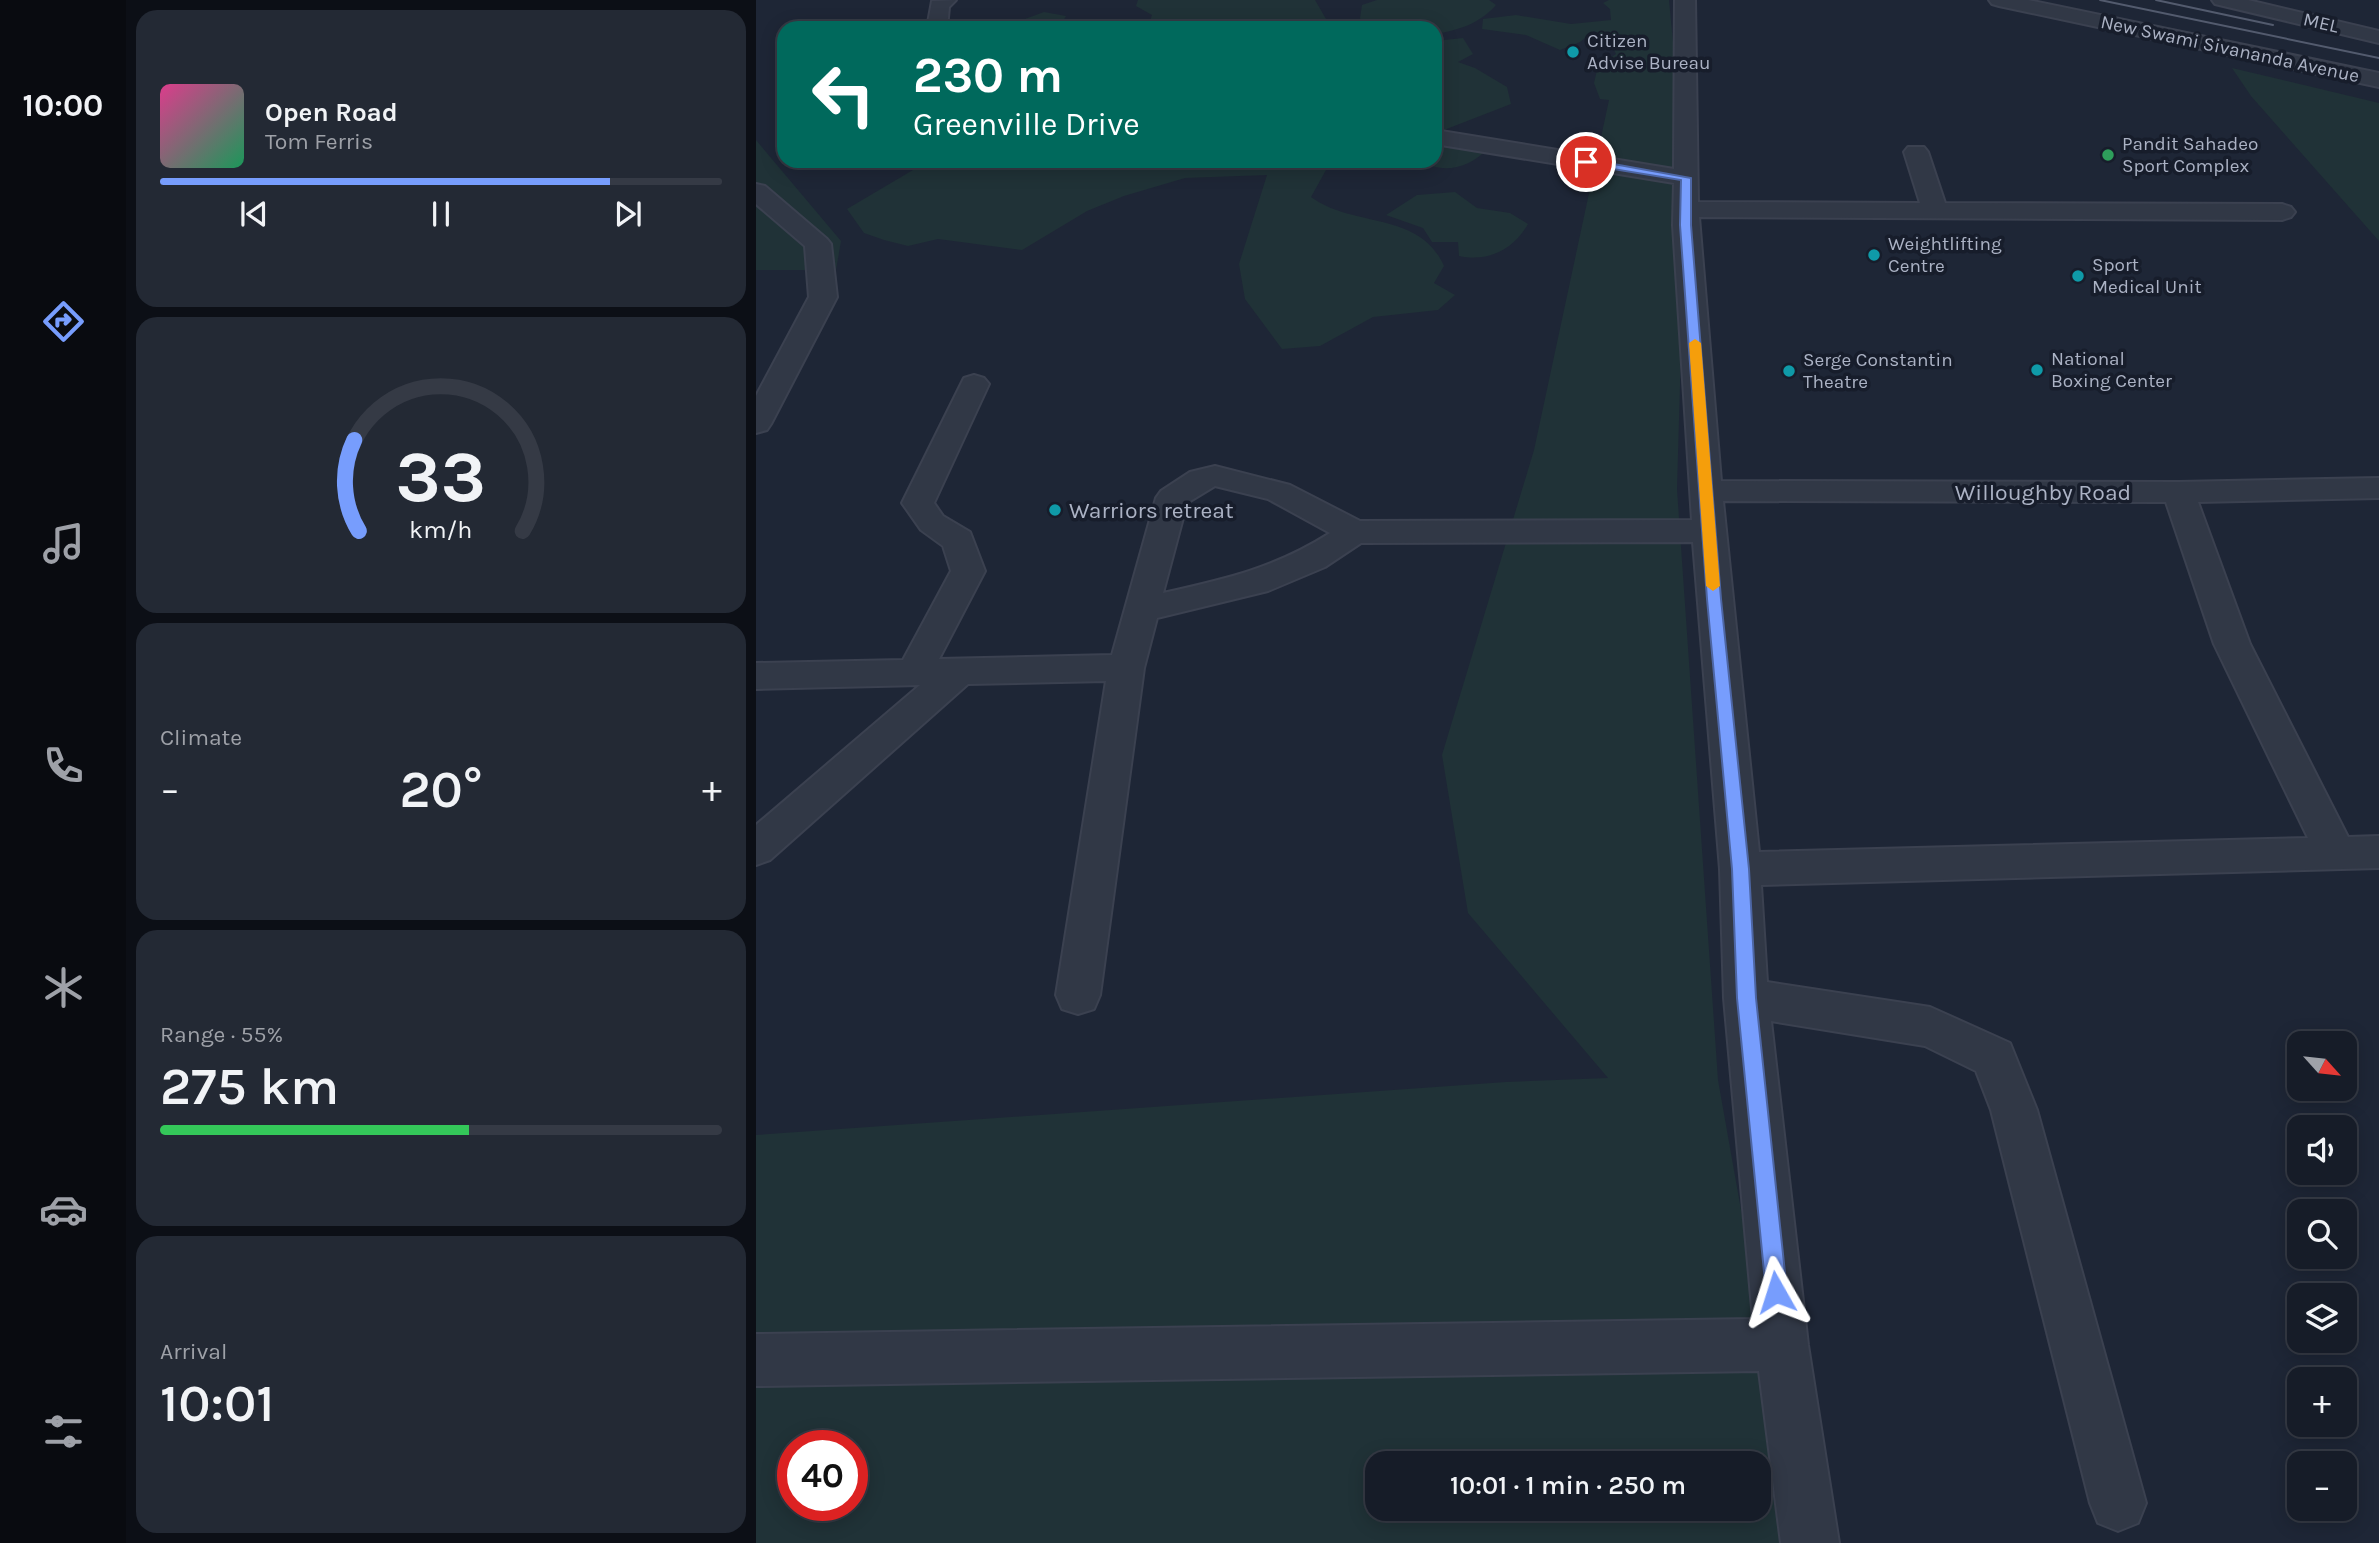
<!DOCTYPE html>
<meta charset="utf-8">
<style>
:root{--surface:#161c28;--page:#232934;--text:#f1f3f6;--muted:#9ea1a8;--line:#353a45;--accent:#779dfd}
body{margin:0;font-family:Karla,sans-serif;background:var(--page);color:var(--text);height:100vh;display:flex;flex-direction:column;font-size:26px;white-space:nowrap}
*{box-sizing:border-box;margin:0}
p{font-size:23px;color:var(--muted)}
.icon{flex:none;width:38px;height:38px;fill:none;stroke:currentColor;stroke-width:2;stroke-linecap:round;stroke-linejoin:round}
.map{position:relative;flex:1;overflow:hidden}
.drawer{display:flex;flex-direction:column;gap:10px;padding:10px;background:#0c0f16;width:630px}
.drawer>*{flex:none}
.banner{position:absolute;left:21px;top:21px;width:665px;height:147px;border-radius:21px;box-shadow:0 4px 18px #0003,0 0 0 2px var(--line);background:#00695c;color:#fff;overflow:hidden}
.needle{width:46px;rotate:117deg}
.buttons{position:absolute;left:1531px;top:1031px;display:grid;gap:14px}
.buttons a{display:grid;place-items:center;width:70px;height:70px;border-radius:14px;background:var(--surface);box-shadow:0 4px 18px #0003,0 0 0 2px var(--line);font-size:35px}
.speed{position:absolute;left:21px;top:1430px;display:flex;gap:14px;font-size:35px;font-weight:700;text-align:center}
.speed>*{display:grid;place-content:center;width:91px;height:91px;border-radius:50%;background:var(--surface);box-shadow:0 4px 18px #0003,0 0 0 2px var(--line);line-height:1}
.speed .limit{border:10px solid #d22;background:#fff;color:#111}
.pin{position:absolute;display:grid;place-items:center;width:60px;height:60px;color:#fff;margin:-30px;border:4px solid #fff;border-radius:50%;box-shadow:0 2px 7px #0007}
.me{position:absolute;width:77px;margin:-38px;rotate:354deg;stroke-linejoin:round;filter:drop-shadow(0 0 5px #0008)}
.turn{display:flex;align-items:center;gap:24px;height:147px;padding:0 21px;font-size:32px}
.turn .icon{width:91px;height:91px;stroke-width:2.5}
.turn b{display:block;font-size:49px;line-height:60px}
.big{font-size:52px;font-weight:600;line-height:1.1}
.drawer .widget{flex:1;display:flex;flex-direction:column;justify-content:center;gap:10px;min-width:0;padding:0 24px;border-radius:21px;background:var(--page)}
.drawer .dial{align-items:center;gap:0}
.dial svg{height:182px;overflow:visible;fill:none;stroke:var(--line);stroke-width:7;stroke-linecap:round;text-anchor:middle}
.dial text{fill:var(--text);stroke:none}
.song{display:flex;align-items:center;gap:21px}
.cover{width:84px;height:84px;border-radius:10px;background:linear-gradient(135deg,hsl(330 70% 55%),hsl(150 70% 35%))}
.played{height:7px;border-radius:4px;background:linear-gradient(90deg,var(--accent) 80%,var(--line) 80%)}
.keys{display:flex;justify-content:space-around;direction:ltr}
.heat{display:flex;justify-content:space-between;align-items:center;font-size:38px;direction:ltr}
.charge{height:10px;border-radius:5px;background:linear-gradient(90deg,#34c759 55%,var(--line) 0)}
.trip{position:absolute;left:609px;top:1451px;width:406px;height:70px;border-radius:21px;background:var(--surface);box-shadow:0 4px 18px #0003,0 0 0 2px var(--line);font-weight:600;line-height:70px;text-align:center}
main{display:flex;flex:1;min-height:0}
.tab-bar{display:flex;flex-direction:column;width:126px;justify-content:space-around;align-items:center;background:#090b10;color:var(--muted)}
.tab-bar .icon{width:49px;height:49px}
.tab-bar .on{color:var(--accent)}
.tab-bar b{font-size:32px;color:var(--text)}
.map>svg:first-child{display:block}
.green{fill:#203237;fill-rule:evenodd}
.lines{fill:none;stroke-linecap:round;stroke-linejoin:round}
.minor-casing{stroke:#3b4150;stroke-width:4}
.minor{fill:#313846;fill-rule:evenodd}
.tram{stroke:#535b6e;stroke-width:2}
.route{fill:#779dfd;stroke:#4d66a4;stroke-width:2}
.slow{fill:#f59e0b}
.culture-dot{fill:#0f9aa8;stroke:#171d2b;stroke-width:2.5}
.leisure-dot{fill:#2e9e5b;stroke:#171d2b;stroke-width:2.5}
.labels{text-anchor:middle;dominant-baseline:central;stroke-width:7;stroke-linejoin:round;paint-order:stroke}
.far-street-label{font-size:19px;fill:#abb2c4;stroke:#171d2b}
.far-poi-label{font-size:19px;fill:#abb2c4;stroke:#171d2b;text-anchor:start}
.street-label{font-size:23px;fill:#abb2c4;stroke:#171d2b}
.poi-label{font-size:23px;fill:#abb2c4;stroke:#171d2b;text-anchor:start}
</style>
<main>
<nav class="tab-bar">
<b>10:00</b>
<svg class="icon on" aria-label="directions" viewBox="0 0 24 24"><path d="M12 3l9 9-9 9-9-9zM9 14v-3h6M13 9l2 2-2 2"/></svg>
<svg class="icon" aria-label="music" viewBox="0 0 24 24"><path d="M9 18V5l10-2v13"/><circle cx="6" cy="18" r="3"/><circle cx="16" cy="16" r="3"/></svg>
<svg class="icon" aria-label="phone" viewBox="0 0 24 24"><path d="M5 4h4l2 5-3 2q2 4 5 5l2-3 5 2v4C11 20 4 13 5 4z"/></svg>
<svg class="icon" aria-label="climate" viewBox="0 0 24 24"><path d="M12 3v18M4 7l16 10M4 17L20 7"/></svg>
<svg class="icon" aria-label="car" viewBox="0 0 24 24"><path d="M5 17H2v-5l4-1 3-4h7l3 4 3 1v5h-3M9 17h6M6 11h13"/><circle cx="7" cy="17" r="2"/><circle cx="17" cy="17" r="2"/></svg>
<svg class="icon" aria-label="filters" viewBox="0 0 24 24"><path d="M4 7h16M4 17h16"/><circle cx="9" cy="7" r="2"/><circle cx="15" cy="17" r="2"/></svg>
</nav>
<section class="drawer">
<div class="widget">
<div class="song"><i class="cover"></i><div><b>Open Road</b><p>Tom Ferris</p></div></div>
<div class="played"></div>
<div class="keys"><svg class="icon" aria-label="previous" viewBox="0 0 24 24"><path d="M18 5L8 12l10 7zM5 5v14"/></svg><svg class="icon" aria-label="pause" viewBox="0 0 24 24"><path d="M8 5v14M16 5v14"/></svg><svg class="icon" aria-label="next" viewBox="0 0 24 24"><path d="M6 5l10 7-10 7zM19 5v14"/></svg></div>
</div>
<div class="widget dial"><svg viewBox="0 0 100 80">
<path d="M14 69A42 42 0 1 1 86 69"/>
<path d="M14 69A42 42 0 0 1 12 29" stroke="#779dfd"/>
<text x="50" y="56" font-size="32" font-weight="700">33</text>
<text x="50" y="72" font-size="11">km/h</text>
</svg></div>
<div class="widget"><p>Climate</p>
<div class="heat"><a>−</a><b class="big">20°</b><a>+</a></div>
</div>
<div class="widget"><p>Range · 55%</p><b class="big">275 km</b><div class="charge"></div></div>
<div class="widget"><p>Arrival</p><b class="big">10:01</b></div>
</section>
<div class="map">
<svg width="1623" height="1543" viewBox="0 0 1623 1543">
<rect width="100%" height="100%" fill="#1e2636"/>
<!-- green -->
<g class="green">
<polygon points="382,0 559,0 570,19 545,27 484,19 445,28 397,28 392,27 396,15 380,6"/>
<path d="M621 0H733L740 5C723 24 703 30 679 34V28H609L604 18 606 5Z"/>
<path d="M853 0H913L930 178 921 489 962 1080 1044 1543H0V1135L750 1082 852 1078 712 913 686 755 778 450 853 100 844 99 838 83 842 66 860 54 852 38 838 31 824 42 804 50 770 35 726 29 727 19 760 15 815 24 855 20 854 9 847 3ZM37 1446H96V1505H37ZM621 1463H1003V1508H621Z"/>
<polygon points="288,12 310,16 303,28 262,28 269,19"/>
<polygon points="707,38 717,54 702,62 719,68 751,87 755,104 688,130 679,128 679,102 685,98 679,96 679,41"/>
<polygon points="1476,68 1623,103 1623,241 1495,96"/>
<path d="M679 133 729 151C714 167 686 175 667 161H679Z"/>
<polygon points="0,140 85,241 80,270 0,270"/>
<path d="M186 161H375L382 164 575 161 555 197C597 228 664 211 688 266L678 283 699 295 682 310 617 317 564 346 526 349 489 299 483 264 511 175 429 178 368 196 331 211 266 250 182 239 152 246 128 240 108 233 91 209 157 170Z"/>
<path d="M699 192 721 208 754 213 772 224C757 250 733 262 703 256L702 242H676L667 228 630 215 661 195Z"/>
</g>
<g class="lines">
<!-- minor casing -->
<g class="minor-casing">
<g id="minor">
<polygon points="200,0 193,7 191,28 171,28 176,1"/>
<path d="M919 0H939L942 202 1164 203 1148 152 1152 147H1168L1172 152 1189 203 1526 204 1535 207 1539 212 1535 217 1526 220 943 217 965 481 1423 482 1623 478V498L1442 502 1494 644 1592 837 1623 836V868L1005 885 1011 982 1174 1007 1254 1043 1281 1110 1390 1503 1382 1523 1362 1531 1342 1523 1334 1503 1235 1110 1220 1071 1169 1046 1015 1021 1052 1345 1083 1543H1025L1003 1371 0 1386V1334L997 1319 968 998 964 869 937 542 605 543 569 567 512 591 401 618 388 668 344 995 338 1009 322 1014 306 1009 300 995 350 681 212 684 14 860 0 865V825L164 685 0 689V663L147 660 195 571 187 546 165 530 146 503 208 378 218 375 228 378 233 384 178 503 187 516 214 532 229 571 183 659 356 655 400 498 405 491 434 472 459 466 534 485 604 521 936 520 917 225 918 183 679 144V130L918 169ZM459 486 512 499 574 533C519 568 470 579 407 593L431 503ZM967 501 1410 502 1458 644 1552 838 1003 852Z"/>
<polygon points="1233,0 1272,0 1623,73 1623,87 1243,6 1236,4"/>
<polygon points="1456,0 1492,0 1623,31 1623,43 1459,4"/>
<polygon points="0,184 9,186 71,239 75,244 81,297 15,424 11,430 0,433 0,396 53,297 49,246 0,204"/>
</g>
</g>
<!-- minor -->
<use href="#minor" class="minor"/>
<!-- tram -->
<g class="tram">
<polyline points="1344,0 1623,58"/>
<polyline points="1400,0 1517,25"/>
</g>
</g>
<!-- route -->
<polygon class="route" points="830,159 935,178 935,225 965,599 993,869 1000,998 1031,1292 1028,1299 1020,1302 1013,1299 1010,1292 981,998 976,869 951,599 924,225 925,180 826,164 826,160"/>
<!-- slow -->
<polygon class="slow" points="939,339 945,343 964,586 957,591 950,586 933,343"/>
<!-- markers -->
<g class="culture-dot">
<circle cx="817" cy="52" r="7"/>
<circle cx="1118" cy="255" r="7"/>
<circle cx="1322" cy="276" r="7"/>
<circle cx="1281" cy="370" r="7"/>
<circle cx="1033" cy="371" r="7"/>
<circle cx="299" cy="510" r="7"/>
</g>
<circle class="leisure-dot" cx="1352" cy="155" r="7"/>
<g class="labels">
<!-- far-street labels -->
<g class="far-street-label">
<text transform="translate(1565 23) rotate(13)">MEL</text>
<text transform="translate(1474 49) rotate(12)">New Swami Sivananda Avenue</text>
</g>
<!-- far-poi labels -->
<g class="far-poi-label">
<text x="831" y="41">Citizen<tspan x="831" dy="22">Advise Bureau</tspan></text>
<text x="1366" y="144">Pandit Sahadeo<tspan x="1366" dy="22">Sport Complex</tspan></text>
<text x="1132" y="244">Weightlifting<tspan x="1132" dy="22">Centre</tspan></text>
<text x="1336" y="265">Sport<tspan x="1336" dy="22">Medical Unit</tspan></text>
<text x="1295" y="359">National<tspan x="1295" dy="22">Boxing Center</tspan></text>
<text x="1047" y="360">Serge Constantin<tspan x="1047" dy="22">Theatre</tspan></text>
</g>
<!-- street labels -->
<g class="street-label">
<text x="1287" y="492">Willoughby Road</text>
</g>
<!-- poi labels -->
<g class="poi-label">
<text x="313" y="510">Warriors retreat</text>
</g>
</g>
</svg>
<div class="buttons">
<a><svg class="needle" viewBox="-14 -14 28 28"><path d="M0-13l5 13h-10z" fill="#e53935"/><path d="M0 13l5-13h-10z" fill="#9ea1a8"/></svg></a>
<a><svg class="icon" aria-label="sound" viewBox="0 0 24 24"><path d="M4 9h4l5-4v14l-5-4H4zM17 9q2 3 0 6"/></svg></a>
<a><svg class="icon" aria-label="search" viewBox="0 0 24 24"><circle cx="10" cy="10" r="6"/><path d="M15 15l6 6"/></svg></a>
<a><svg class="icon" aria-label="layers" viewBox="0 0 24 24"><path d="M12 4l9 5-9 5-9-5zM3 14l9 5 9-5"/></svg></a>
<a>+</a>
<a>−</a>
</div>
<div class="speed"><div class="limit">40</div></div>
<div class="pin" style="left:830px;top:162px;background:#d93025"><svg class="icon" aria-label="arrive" viewBox="0 0 24 24"><path d="M6 21V4h12l-3 4 3 4H6"/></svg></div>
<svg class="me" style="left:1020px;top:1292px" viewBox="-20 -20 40 40"><path d="M0-17L14 15 0 8-14 15z" fill="#779dfd" stroke="#fff" stroke-width="4"/></svg>
<div class="trip">10:01 · 1 min · 250 m</div>
<div class="banner">
<div class="turn"><svg class="icon" aria-label="left" viewBox="0 0 24 24"><path d="M17 20v-9H6M10 6l-5 5 5 5"/></svg><div><b>230 m</b>Greenville Drive</div></div>
</div>
</div>
</main>
